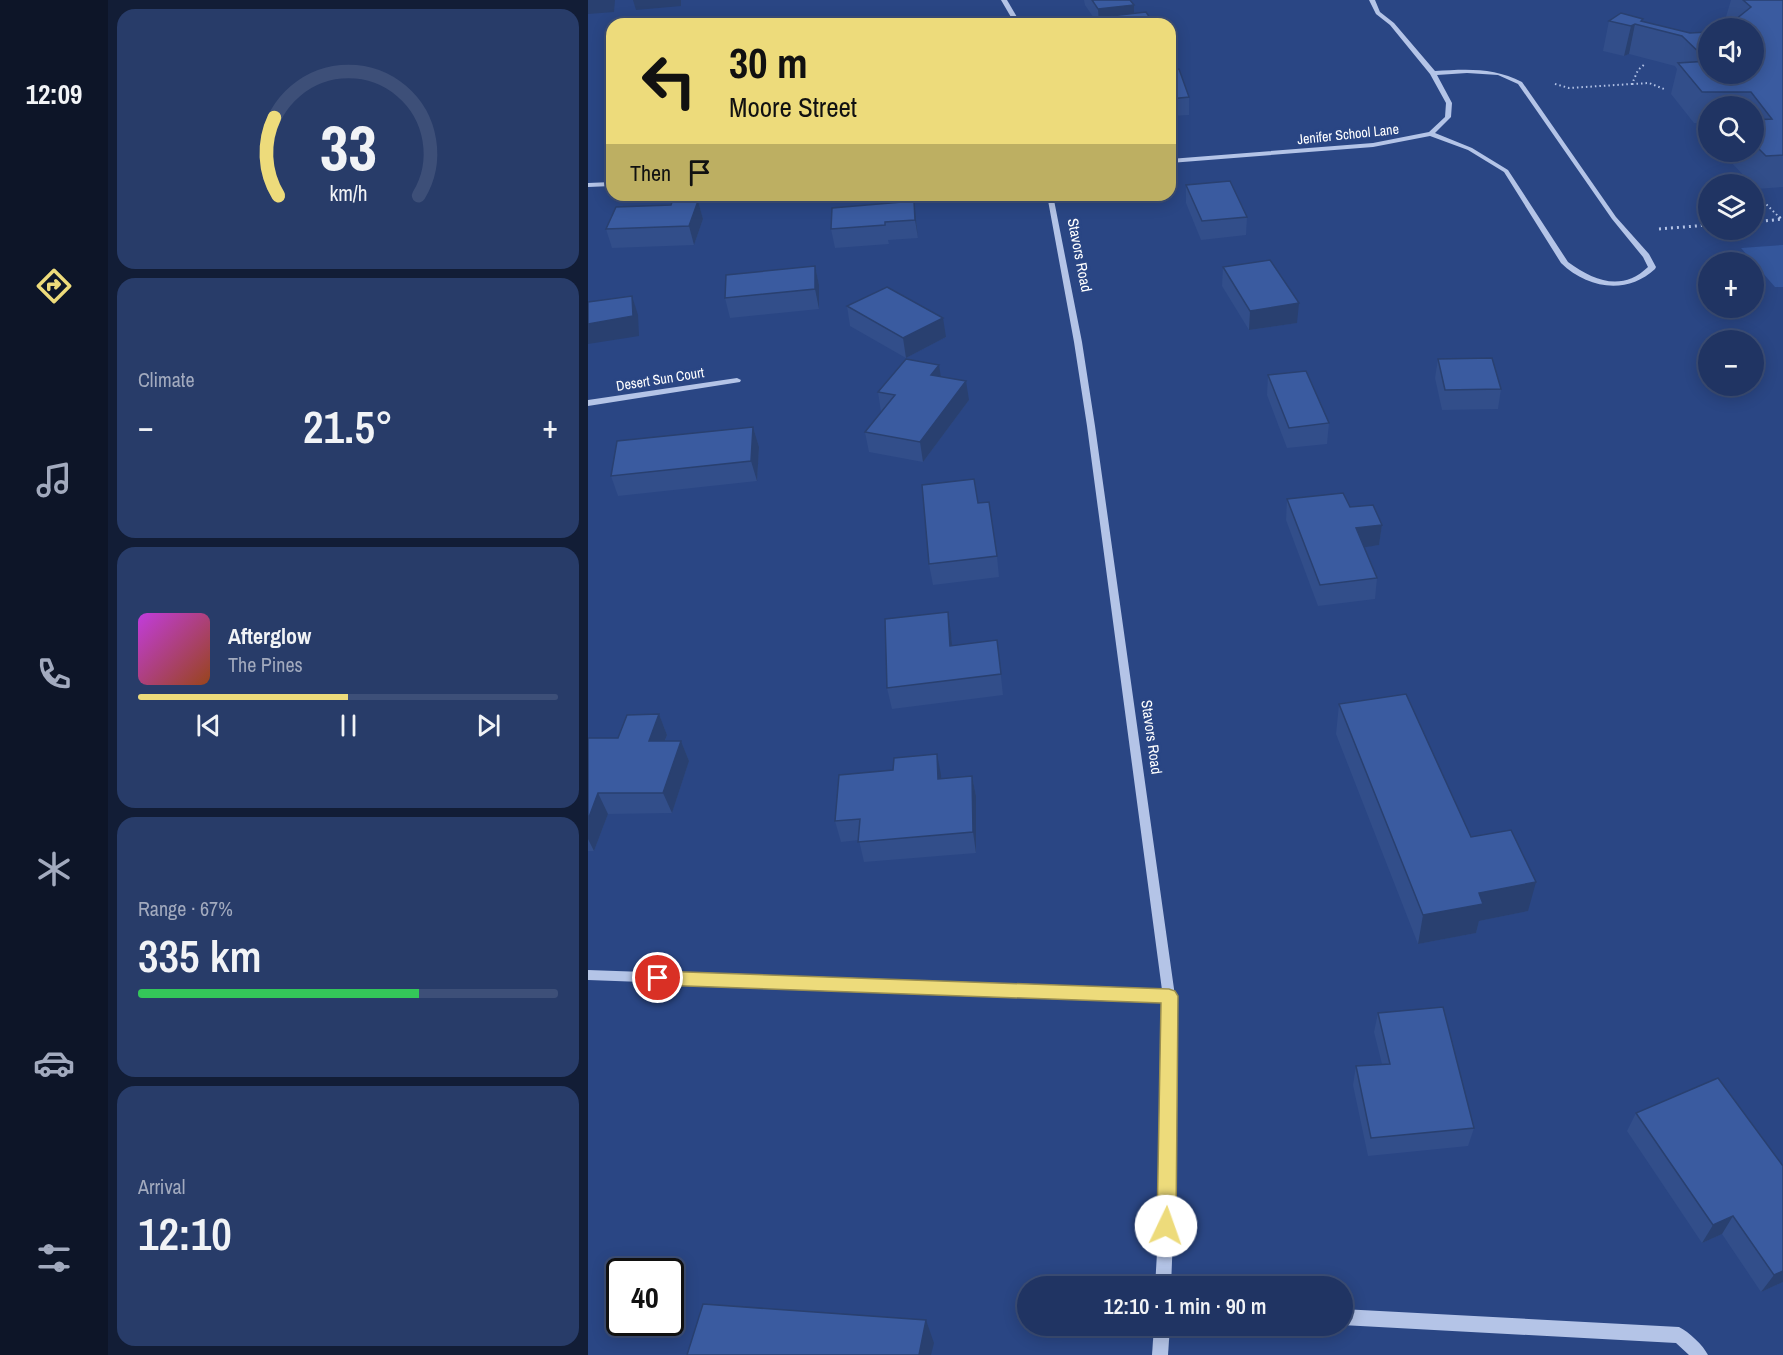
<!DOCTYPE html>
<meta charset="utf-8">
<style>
:root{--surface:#203463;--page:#283c69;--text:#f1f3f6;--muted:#a2aabe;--line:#3d4f78;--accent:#eddb7b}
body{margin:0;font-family:"Archivo Narrow",sans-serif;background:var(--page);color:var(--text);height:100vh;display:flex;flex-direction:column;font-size:22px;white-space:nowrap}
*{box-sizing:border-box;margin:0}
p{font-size:20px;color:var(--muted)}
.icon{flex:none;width:33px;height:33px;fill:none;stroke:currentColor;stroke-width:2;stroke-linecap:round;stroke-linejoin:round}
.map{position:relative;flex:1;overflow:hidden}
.side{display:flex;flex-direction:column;gap:9px;padding:9px;background:#121d36;width:480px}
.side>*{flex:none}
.hud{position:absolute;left:18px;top:18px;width:570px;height:183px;border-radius:18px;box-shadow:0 3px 15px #0003,0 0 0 2px var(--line);background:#eddb7b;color:#111;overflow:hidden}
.tools{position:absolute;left:1110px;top:18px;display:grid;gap:12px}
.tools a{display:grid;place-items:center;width:66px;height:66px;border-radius:50%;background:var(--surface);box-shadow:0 3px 15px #0003,0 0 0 2px var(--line);font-size:30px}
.speed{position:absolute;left:18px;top:1258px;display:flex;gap:12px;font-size:30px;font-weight:700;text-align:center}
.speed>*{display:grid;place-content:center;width:78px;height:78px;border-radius:50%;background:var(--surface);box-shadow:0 3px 15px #0003,0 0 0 2px var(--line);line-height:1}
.speed .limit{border:3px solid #111;border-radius:9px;background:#fff;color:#111}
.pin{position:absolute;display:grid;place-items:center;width:51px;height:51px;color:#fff;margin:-26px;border:3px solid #fff;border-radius:50%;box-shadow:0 2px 6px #0007}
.me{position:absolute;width:66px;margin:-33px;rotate:3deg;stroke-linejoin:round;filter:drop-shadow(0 0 4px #0008)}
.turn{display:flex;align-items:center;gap:21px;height:126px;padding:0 24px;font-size:27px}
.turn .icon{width:78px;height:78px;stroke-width:2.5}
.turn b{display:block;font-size:42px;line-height:51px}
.then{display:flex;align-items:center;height:57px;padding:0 24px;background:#0003;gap:12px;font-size:22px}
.big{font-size:45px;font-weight:600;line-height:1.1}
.side .widget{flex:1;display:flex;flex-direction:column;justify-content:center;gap:9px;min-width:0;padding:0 21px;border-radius:18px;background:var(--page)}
.side .dial{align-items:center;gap:0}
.dial svg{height:156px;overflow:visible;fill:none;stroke:var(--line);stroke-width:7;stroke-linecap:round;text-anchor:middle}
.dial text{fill:var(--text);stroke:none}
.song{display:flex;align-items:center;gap:18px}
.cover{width:72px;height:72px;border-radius:9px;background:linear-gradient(135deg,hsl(290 70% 55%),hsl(20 70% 35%))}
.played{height:6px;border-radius:3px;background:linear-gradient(90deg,var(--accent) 50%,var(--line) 50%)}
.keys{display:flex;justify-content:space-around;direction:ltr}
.heat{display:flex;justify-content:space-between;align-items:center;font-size:33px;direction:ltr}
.charge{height:9px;border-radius:4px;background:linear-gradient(90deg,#34c759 67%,var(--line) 0)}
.trip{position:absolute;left:429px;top:1276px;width:336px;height:60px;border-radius:30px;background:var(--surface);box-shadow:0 3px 15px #0003,0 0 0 2px var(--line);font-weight:600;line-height:60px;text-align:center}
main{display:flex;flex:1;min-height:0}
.dock{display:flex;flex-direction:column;width:108px;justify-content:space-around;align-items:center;background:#0d1528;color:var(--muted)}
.dock .icon{width:42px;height:42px}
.dock .current{color:var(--accent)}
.dock b{font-size:27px;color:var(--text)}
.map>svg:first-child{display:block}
.green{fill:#34569b}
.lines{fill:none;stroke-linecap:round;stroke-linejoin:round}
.path-far1{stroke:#b4c4e7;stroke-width:2;stroke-dasharray:1.5 3;stroke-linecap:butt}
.path{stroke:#b4c4e7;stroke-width:3;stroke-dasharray:2 4;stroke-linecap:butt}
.minor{fill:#b4c4e7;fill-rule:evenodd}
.wall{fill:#324e8a}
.shaded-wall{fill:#294070}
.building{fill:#3a5ba0;stroke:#294070;stroke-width:1.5}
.route{fill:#eddb7b;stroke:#9a8e50;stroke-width:1.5}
.labels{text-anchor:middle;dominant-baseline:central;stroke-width:6;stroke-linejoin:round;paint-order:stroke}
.far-street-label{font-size:14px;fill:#fff;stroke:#2a4684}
.street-label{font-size:15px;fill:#fff;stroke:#2a4684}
</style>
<main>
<nav class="dock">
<b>12:09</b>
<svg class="icon current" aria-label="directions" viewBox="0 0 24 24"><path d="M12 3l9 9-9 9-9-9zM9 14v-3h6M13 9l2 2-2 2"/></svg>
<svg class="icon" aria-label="music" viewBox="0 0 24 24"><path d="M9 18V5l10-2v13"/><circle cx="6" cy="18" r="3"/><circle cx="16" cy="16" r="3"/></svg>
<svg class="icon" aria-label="phone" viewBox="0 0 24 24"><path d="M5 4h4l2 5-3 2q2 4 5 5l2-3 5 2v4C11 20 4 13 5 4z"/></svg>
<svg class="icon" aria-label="climate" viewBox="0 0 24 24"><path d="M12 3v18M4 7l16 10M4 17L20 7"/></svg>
<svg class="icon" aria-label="car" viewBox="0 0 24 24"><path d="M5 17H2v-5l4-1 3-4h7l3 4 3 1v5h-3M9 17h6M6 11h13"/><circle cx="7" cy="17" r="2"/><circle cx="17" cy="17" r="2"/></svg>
<svg class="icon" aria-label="filters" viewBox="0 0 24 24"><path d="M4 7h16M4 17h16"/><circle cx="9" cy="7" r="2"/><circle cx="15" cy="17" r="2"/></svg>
</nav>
<section class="side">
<div class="widget dial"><svg viewBox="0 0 100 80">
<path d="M14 69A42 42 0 1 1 86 69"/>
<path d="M14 69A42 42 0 0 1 12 29" stroke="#eddb7b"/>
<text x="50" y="56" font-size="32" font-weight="700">33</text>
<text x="50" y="72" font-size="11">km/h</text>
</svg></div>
<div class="widget"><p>Climate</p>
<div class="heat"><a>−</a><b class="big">21.5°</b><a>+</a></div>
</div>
<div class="widget">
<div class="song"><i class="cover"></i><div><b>Afterglow</b><p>The Pines</p></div></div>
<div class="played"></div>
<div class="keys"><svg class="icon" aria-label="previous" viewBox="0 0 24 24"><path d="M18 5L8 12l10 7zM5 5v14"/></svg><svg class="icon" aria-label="pause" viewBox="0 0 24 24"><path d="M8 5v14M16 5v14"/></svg><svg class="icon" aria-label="next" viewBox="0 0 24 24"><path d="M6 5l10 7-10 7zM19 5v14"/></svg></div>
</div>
<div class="widget"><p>Range · 67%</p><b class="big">335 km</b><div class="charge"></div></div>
<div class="widget"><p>Arrival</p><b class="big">12:10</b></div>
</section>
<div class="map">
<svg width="1195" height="1355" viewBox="0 0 1195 1355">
<rect width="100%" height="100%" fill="#2a4684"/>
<!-- green -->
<polygon class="green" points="1195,245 1195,287 1187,287 1153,248"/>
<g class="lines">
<!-- path-far1 -->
<g class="path-far1">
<polyline points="967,84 981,88 1044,84 1050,70 1058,63"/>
<polyline points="1044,84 1061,83 1076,89"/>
<polyline points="1169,195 1193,219"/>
</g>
<!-- path -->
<g class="path">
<polyline points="1191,217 1195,221"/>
<polyline points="1166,222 1195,219"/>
<polyline points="1071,229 1120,225"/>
</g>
<!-- minor -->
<g class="minor">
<polygon points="413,0 419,0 433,24 427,24"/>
<path d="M781 0H787L792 12 806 23 847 71C877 69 906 67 934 82L1028 217 1061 254 1068 267 1067 269C1039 295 1000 289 973 263L916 172 880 150 842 136 785 147 582 163V159L785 143 841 132 857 117 858 103 842 74 802 25 788 14ZM879 73 910 75 930 84 1024 219 1055 257 1060 267C1034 292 1006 281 980 262L920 170 884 148 847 133 863 117 864 103 849 75Z"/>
<polygon points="24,182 24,186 0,187 0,183"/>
<polygon points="459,195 465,195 494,342 507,426 587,996 587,1185 583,1287 567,1287 573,1185 575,1001 0,980 0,970 574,990 499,426 486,342"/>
<polygon points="149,378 153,380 152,382 0,406 0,400"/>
<path d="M754 1309 1091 1327C1101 1332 1115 1345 1120 1355H1101L1088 1343 754 1325Z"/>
<polygon points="566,1326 582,1326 580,1355 564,1355"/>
</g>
</g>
<!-- wall -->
<g class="wall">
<polygon points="496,0 542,0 546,5 546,13 566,24 510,24 497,5"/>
<polygon points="1143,0 1195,0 1195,187 1168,189 1166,186 1166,184 1164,184 1135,154 1136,152 1166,152 1166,106 1120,106 1120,123 1106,123 1083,94 1089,69 1087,66 1041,54 1036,56 1015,51 1021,21 1055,19 1054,22 1102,33 1120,32 1120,74 1142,25 1137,20"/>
<polygon points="582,70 601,97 601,115 582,116"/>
<polygon points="598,185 659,217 658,235 613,240 598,203"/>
<polygon points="110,201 115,219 106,245 24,248 18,229 83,205"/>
<polygon points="244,208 328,220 330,238 300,240 301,244 247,248 243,229"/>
<polygon points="227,266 231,285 231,309 142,318 137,298"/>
<polygon points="635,267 709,323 661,330 634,286"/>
<polygon points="259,306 358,337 318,358 262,326"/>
<polygon points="850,359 913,389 910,409 854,410 847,378"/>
<polygon points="680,375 741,423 739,444 699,448 679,395"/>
<polygon points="353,376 381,400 335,462 281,452 277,432 293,412 290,392"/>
<polygon points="165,427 171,447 169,481 30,496 23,476"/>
<polygon points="699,499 762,507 794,525 791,545 776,547 789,578 787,599 730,606 698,520"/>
<polygon points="390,503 409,556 411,577 345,585 341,564"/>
<polygon points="363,633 364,646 409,640 415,695 304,709 299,688"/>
<polygon points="751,704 883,837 940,911 891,921 888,933 830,944 748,734"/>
<polygon points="71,714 79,735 77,741 93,741 101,761 84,813 20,814 6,851 0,851 0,738 30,738"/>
<polygon points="353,775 353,779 384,776 388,796 388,853 276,862 271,840 253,842 247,821"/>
<polygon points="790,1013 886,1128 880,1146 780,1156 765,1085 768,1066 794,1064 786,1032"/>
<polygon points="1048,1113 1195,1166 1195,1282 1173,1292 1134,1234 1114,1243 1039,1131"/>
</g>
<!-- shaded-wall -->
<g class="shaded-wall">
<polygon points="0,0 27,0 26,12 0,14"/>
<polygon points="45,0 93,0 93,6 48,10"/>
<polygon points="546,5 546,21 514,17 515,24 511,24 510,9"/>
<polygon points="1047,24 1041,54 1036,56 1043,26"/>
<polygon points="110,201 115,219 106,245 101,226"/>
<polygon points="326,201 328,220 330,238 327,220"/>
<polygon points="227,266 231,285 231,309 227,289"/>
<polygon points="44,296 50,315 51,336 0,344 0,324"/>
<polygon points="711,303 709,323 661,330 662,311"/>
<polygon points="355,318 358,337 318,358 315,338"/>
<polygon points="351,365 354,384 343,375"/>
<polygon points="378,381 381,400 335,462 332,442"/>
<polygon points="165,427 171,447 169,481 163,461"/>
<polygon points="794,525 791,545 766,549 768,528"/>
<polygon points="360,612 363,633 366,667 362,646"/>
<polygon points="71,714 79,735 69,761 61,741"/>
<polygon points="93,741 101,761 84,813 75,793"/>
<polygon points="349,754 353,775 354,800 350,779"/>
<polygon points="384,776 388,796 388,853 385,832"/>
<polygon points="10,793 20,814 6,851 0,839 0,820"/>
<polygon points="948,882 940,911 891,921 888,933 830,944 835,915 891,893"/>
<polygon points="1145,1216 1134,1234 1114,1243 1125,1225"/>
<polygon points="1195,1271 1195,1282 1173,1292 1186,1275"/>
<polygon points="338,1320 346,1343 343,1355 331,1355"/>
</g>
<!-- building -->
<g class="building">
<polygon points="504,0 542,0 546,5 510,9"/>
<polygon points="1155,0 1195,0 1195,155 1178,156 1166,144 1166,120 1184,119 1163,92 1114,92 1090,63 1120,61 1094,36 1047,24 1043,26 1021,21 1033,13 1055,19 1053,21 1102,33 1120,32 1120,74 1166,74 1166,28 1137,28 1163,7"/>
<polygon points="558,12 566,24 519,24 514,17"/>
<polygon points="591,69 601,97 582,99 582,70"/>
<polygon points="642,181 659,217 614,221 598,185"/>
<polygon points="110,201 101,226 18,229 28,207 83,205 84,202"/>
<polygon points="326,201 327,220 297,222 297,225 243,229 244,208"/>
<polygon points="682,260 711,303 662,311 635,267"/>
<polygon points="227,266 227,289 137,298 138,275"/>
<polygon points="299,287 355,318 315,338 259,306"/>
<polygon points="44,296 45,316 0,324 0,302"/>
<polygon points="904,358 913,389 857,390 850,359"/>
<polygon points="318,359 351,365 343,375 378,381 332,442 277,432 307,395 290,392"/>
<polygon points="718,371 741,423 701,428 680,375"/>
<polygon points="165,427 163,461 23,476 29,441"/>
<polygon points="386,479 390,503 401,502 409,556 341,564 334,485"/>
<polygon points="755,493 762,507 785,505 794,525 768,528 789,578 732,585 699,499"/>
<polygon points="360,612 362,646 409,640 413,674 299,688 297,619"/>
<polygon points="818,694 883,837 923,830 948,882 891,893 895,904 835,915 751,704"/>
<polygon points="71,714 61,741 93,741 75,793 10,793 0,820 0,738 30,738 39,715"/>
<polygon points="349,754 350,779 384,776 385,832 270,842 272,819 247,821 251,775 305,770 306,758"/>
<polygon points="855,1007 886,1128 783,1138 768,1066 802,1064 790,1013"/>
<polygon points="1130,1078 1195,1166 1195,1271 1186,1275 1145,1216 1125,1225 1048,1113"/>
<polygon points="115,1304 338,1320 331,1355 99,1355"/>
</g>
<!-- route -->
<polygon class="route" points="70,971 581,989 587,991 590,996 588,1226 585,1232 578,1235 572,1232 569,1226 573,1003 70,985 65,983 62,978 65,973"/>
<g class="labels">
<!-- far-street labels -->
<g class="far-street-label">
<text transform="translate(760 134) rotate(-6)">Jenifer School Lane</text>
<text transform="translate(72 379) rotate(-9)">Desert Sun Court</text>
</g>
<!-- street labels -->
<g class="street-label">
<text transform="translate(492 255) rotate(79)">Stavors Road</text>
<text transform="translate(564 737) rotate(82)">Stavors Road</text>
</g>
</g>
</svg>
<div class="tools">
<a><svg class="icon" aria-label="sound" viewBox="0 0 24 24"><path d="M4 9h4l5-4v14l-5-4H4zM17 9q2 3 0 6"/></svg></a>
<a><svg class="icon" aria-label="search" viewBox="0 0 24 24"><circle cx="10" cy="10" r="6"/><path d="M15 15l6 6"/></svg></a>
<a><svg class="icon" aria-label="layers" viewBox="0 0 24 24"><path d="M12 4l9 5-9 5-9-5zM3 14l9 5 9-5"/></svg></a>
<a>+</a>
<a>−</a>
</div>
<div class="speed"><div class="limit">40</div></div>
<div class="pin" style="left:70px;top:978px;background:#d93025"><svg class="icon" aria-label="arrive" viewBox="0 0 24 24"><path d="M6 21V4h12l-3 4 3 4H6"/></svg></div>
<svg class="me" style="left:578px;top:1226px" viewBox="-20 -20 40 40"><circle r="19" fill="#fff"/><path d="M0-13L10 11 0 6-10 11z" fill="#eddb7b"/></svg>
<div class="trip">12:10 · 1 min · 90 m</div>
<div class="hud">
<div class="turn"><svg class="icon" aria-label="left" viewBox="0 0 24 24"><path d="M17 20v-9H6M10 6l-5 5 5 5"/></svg><div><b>30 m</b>Moore Street</div></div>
<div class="then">Then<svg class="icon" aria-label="arrive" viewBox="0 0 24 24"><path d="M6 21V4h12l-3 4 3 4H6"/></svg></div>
</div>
</div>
</main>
